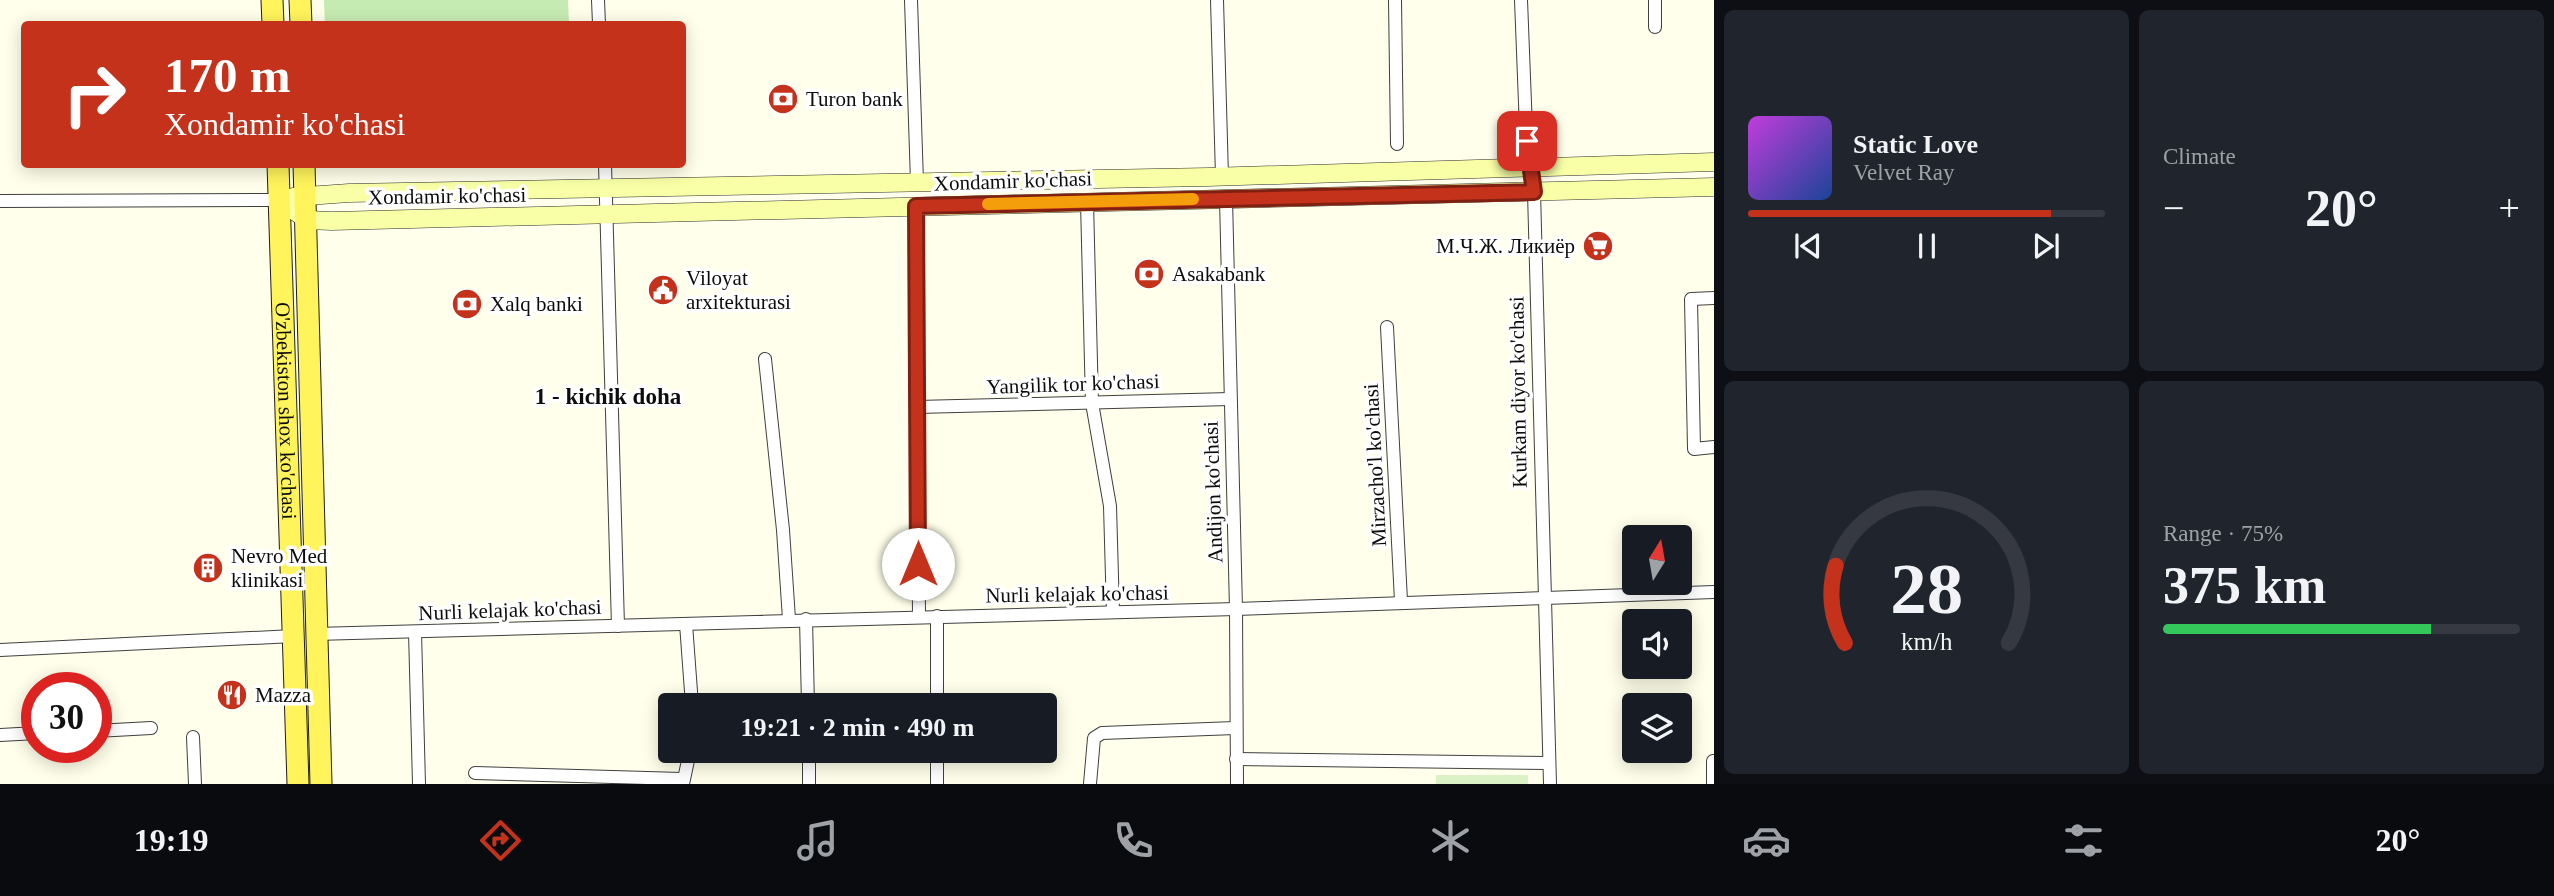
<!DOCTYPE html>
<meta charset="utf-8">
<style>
:root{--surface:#171b24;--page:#20242c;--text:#f1f3f6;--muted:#9ea1a6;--line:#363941;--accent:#c4321c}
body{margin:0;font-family:"Times New Roman",serif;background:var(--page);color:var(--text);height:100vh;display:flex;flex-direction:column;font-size:26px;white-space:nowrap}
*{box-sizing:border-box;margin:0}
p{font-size:23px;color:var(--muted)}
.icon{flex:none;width:38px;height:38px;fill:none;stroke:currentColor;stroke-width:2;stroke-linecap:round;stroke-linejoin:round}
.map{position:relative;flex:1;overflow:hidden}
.sheet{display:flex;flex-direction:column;gap:10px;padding:10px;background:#0d0f14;width:840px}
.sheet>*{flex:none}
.hud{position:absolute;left:21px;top:21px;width:665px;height:147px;border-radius:7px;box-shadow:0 4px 18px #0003;background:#c4321c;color:#fff;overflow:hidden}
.needle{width:46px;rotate:11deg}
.tools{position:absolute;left:1622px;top:525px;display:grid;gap:14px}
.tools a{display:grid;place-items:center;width:70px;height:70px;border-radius:7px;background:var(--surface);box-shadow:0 4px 18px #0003;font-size:35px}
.speed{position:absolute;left:21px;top:672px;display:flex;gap:14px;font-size:35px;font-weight:700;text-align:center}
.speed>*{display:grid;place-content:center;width:91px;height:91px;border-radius:50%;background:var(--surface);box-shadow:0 4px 18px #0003;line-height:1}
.speed .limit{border:10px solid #d22;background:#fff;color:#111}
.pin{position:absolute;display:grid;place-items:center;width:60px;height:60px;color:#fff;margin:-30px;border-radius:14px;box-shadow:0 4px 10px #0006}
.me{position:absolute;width:77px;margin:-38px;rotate:0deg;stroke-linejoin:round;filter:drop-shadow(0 0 5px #0008)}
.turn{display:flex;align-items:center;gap:24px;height:147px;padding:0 28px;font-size:32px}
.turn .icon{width:91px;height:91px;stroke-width:2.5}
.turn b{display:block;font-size:49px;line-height:60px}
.big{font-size:52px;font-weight:700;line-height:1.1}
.sheet .tile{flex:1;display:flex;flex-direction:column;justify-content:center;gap:10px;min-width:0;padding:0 24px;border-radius:10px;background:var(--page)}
.sheet .dial{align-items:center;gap:0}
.dial svg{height:182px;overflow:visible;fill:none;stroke:var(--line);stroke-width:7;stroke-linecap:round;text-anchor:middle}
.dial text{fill:var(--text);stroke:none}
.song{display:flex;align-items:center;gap:21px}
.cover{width:84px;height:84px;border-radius:10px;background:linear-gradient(135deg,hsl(290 70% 55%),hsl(220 70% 35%))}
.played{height:7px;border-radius:4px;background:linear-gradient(90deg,var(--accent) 85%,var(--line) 85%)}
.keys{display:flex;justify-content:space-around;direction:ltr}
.heat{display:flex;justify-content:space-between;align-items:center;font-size:38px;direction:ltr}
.charge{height:10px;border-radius:5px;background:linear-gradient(90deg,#34c759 75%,var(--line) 0)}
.sheet .tiles{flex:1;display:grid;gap:10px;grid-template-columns:repeat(2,1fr)}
.trip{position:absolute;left:658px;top:693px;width:399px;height:70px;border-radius:7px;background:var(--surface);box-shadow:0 4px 18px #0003;font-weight:700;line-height:70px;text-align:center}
.menu{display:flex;height:112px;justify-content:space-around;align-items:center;background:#090b0e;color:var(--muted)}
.menu .icon{width:49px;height:49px}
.menu .on{color:var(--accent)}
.menu b{font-size:32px;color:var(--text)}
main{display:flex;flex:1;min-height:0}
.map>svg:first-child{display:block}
.green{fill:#c6ebb2}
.pitch{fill:#daf2c5}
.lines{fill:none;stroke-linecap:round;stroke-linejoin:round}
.street-casing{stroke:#3f3f3f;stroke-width:14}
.secondary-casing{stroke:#2e2e2e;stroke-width:19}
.primary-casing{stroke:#1d1d1d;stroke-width:23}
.street{stroke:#fff;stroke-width:12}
.secondary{stroke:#f9ffa6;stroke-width:18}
.primary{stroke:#fff45b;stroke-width:21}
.route-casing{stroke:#7f2012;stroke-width:18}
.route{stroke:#c4321c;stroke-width:12}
.slow{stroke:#f59e0b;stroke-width:12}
.labels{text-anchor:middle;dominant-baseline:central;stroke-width:7;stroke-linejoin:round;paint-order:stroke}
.poi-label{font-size:21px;fill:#0c0c0c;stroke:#fff;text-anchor:start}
.street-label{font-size:21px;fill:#0c0c0c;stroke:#fff}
.neighbourhood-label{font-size:23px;font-weight:bold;fill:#0c0c0c;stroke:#fff}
</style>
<main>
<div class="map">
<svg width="1714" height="784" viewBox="0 0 1714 784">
<rect width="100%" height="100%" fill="#ffffeb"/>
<!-- green -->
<g class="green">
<polygon points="324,0 568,0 569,24 325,24"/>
<polygon points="329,165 329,164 463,165 329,168"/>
</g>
<!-- pitch -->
<rect class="pitch" x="1436" y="775" width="92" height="9"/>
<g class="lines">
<!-- street casing -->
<g class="street-casing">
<g id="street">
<polyline points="598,0 599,24"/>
<polyline points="911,0 917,182"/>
<polyline points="1217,0 1222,176"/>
<polyline points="1395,0 1397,144"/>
<polyline points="1521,0 1526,129 1530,166"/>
<polyline points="1655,27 1655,0"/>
<polyline points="605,164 618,626"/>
<polyline points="1534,192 1550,784"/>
<polyline points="1226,199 1236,609 1237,784"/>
<polyline points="0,201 279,200"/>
<polyline points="1087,202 1092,403 1110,506 1113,612"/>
<polyline points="916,207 919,616"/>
<polyline points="1714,298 1691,299 1694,449 1714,447"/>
<polyline points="1387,327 1401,601"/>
<polyline points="765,359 783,530 789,619"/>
<polyline points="917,407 1230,399"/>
<polyline points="937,616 937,705"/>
<polyline points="806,619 808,705"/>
<polyline points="686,624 692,705"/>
<polyline points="415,632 419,784"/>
<polyline points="315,634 1236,609 1714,592"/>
<polyline points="0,650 294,636"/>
<polyline points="96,731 151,728"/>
<polyline points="0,735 37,733"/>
<polyline points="193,737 195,784"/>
<polyline points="809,751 809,784"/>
<polyline points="937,751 937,784"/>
<polyline points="1236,759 1549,763"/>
<polyline points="475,773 682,779"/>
<polyline points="683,784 690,751"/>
<polyline points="1090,784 1094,738 1102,733 1235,728"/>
<polyline points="1713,784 1713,761"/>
</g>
</g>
<!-- secondary casing -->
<g class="secondary-casing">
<g id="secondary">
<polyline points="293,197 349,193 1208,177 1714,162"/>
<polyline points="279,200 307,220 332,221 1714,187"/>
</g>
</g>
<!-- primary casing -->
<g class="primary-casing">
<g id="primary">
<polyline points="272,0 273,24"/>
<polyline points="300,0 301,24"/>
<path id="s1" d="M278 164 298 784"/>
<polyline points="304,164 321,784"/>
</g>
</g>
<!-- street -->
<use href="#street" class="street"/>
<!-- secondary -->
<use href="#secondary" class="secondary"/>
<!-- primary -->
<use href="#primary" class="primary"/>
</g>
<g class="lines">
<!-- route casing -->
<g class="route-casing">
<polyline id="route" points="918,564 916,206 1534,192 1527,141"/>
</g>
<!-- route -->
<use href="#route" class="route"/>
<!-- slow -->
<polyline class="slow" points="988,204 1193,199"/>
</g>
<!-- icons -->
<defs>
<g id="bank-disc" transform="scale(1.575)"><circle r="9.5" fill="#c4321c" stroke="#fff"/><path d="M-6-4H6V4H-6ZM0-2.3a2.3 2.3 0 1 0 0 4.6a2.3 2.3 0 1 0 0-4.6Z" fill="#fff"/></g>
<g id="supermarket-disc" transform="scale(1.575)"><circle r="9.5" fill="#c4321c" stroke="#fff"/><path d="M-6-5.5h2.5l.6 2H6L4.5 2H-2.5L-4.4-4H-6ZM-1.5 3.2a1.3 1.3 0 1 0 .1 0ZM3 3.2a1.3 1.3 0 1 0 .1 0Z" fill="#fff"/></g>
<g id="civic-disc" transform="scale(1.575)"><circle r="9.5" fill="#c4321c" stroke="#fff"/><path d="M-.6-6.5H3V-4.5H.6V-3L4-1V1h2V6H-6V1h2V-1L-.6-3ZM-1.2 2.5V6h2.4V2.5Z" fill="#fff"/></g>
<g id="building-disc" transform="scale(1.575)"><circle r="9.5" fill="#c4321c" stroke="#fff"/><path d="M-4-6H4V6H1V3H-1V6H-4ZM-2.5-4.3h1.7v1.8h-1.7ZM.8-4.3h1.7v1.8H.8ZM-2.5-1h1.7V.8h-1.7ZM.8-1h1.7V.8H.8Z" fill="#fff"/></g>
<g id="restaurant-disc" transform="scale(1.575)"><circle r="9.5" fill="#c4321c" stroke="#fff"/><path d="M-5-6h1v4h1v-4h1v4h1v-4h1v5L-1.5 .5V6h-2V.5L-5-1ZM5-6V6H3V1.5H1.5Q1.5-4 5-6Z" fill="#fff"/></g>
</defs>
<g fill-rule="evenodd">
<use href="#bank-disc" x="783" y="99"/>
<use href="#supermarket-disc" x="1598" y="246"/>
<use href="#bank-disc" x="1149" y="274"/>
<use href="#civic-disc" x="663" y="290"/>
<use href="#bank-disc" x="467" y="304"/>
<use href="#building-disc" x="208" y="568"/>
<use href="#restaurant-disc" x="232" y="695"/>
</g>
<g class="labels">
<!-- poi labels -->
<g class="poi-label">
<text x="806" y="99">Turon bank</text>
<text x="1575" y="246" text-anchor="end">М.Ч.Ж. Ликиёр</text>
<text x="1172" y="274">Asakabank</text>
<text x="686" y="278">Viloyat<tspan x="686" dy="24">arxitekturasi</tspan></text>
<text x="490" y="304">Xalq banki</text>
<text x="231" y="556">Nevro Med<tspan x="231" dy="24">klinikasi</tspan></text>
<text x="255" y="695">Mazza</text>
</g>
<!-- street labels -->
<g class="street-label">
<text transform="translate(1013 181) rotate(-2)">Xondamir ko'chasi</text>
<text transform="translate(447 196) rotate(-1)">Xondamir ko'chasi</text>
<text transform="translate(1073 384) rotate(-2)">Yangilik tor ko'chasi</text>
<text transform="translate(1518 392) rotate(-91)">Kurkam diyor ko'chasi</text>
<text stroke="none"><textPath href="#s1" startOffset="247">O'zbekiston shox ko'chasi</textPath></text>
<text transform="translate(1375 465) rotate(-93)">Mirzacho'l ko'chasi</text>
<text transform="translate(1213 492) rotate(-92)">Andijon ko'chasi</text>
<text transform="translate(1077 594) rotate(-1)">Nurli kelajak ko'chasi</text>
<text transform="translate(510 610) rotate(-2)">Nurli kelajak ko'chasi</text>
</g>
<!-- neighbourhood labels -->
<g class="neighbourhood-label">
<text x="608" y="396">1 - kichik doha</text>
</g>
</g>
</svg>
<div class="tools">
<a><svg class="needle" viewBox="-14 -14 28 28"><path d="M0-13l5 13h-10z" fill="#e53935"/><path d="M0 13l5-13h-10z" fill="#9ea1a6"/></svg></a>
<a><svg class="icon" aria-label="sound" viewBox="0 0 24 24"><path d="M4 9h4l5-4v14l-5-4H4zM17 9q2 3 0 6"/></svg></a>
<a><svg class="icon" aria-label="layers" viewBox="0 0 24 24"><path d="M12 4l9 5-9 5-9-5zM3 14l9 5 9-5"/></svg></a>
</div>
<div class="speed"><div class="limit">30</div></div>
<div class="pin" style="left:1527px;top:141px;background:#d93025"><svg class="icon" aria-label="arrive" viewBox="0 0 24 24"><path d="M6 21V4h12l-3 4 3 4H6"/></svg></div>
<svg class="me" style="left:918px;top:564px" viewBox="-20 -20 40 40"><circle r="19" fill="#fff"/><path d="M0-13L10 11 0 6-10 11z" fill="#c4321c"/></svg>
<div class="trip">19:21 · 2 min · 490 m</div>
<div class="hud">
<div class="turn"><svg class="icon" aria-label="right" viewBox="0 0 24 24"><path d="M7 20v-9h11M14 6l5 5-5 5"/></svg><div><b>170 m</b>Xondamir ko'chasi</div></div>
</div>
</div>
<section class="sheet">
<div class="tiles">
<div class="tile">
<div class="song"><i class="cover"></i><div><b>Static Love</b><p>Velvet Ray</p></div></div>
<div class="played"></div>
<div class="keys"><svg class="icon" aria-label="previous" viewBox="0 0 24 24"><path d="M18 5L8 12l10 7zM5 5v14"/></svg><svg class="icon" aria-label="pause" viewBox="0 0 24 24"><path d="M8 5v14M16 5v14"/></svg><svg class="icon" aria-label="next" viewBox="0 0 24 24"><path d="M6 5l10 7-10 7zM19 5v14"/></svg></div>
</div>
<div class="tile"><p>Climate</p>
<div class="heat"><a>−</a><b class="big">20°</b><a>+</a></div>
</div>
<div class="tile dial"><svg viewBox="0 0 100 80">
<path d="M14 69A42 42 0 1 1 86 69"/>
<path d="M14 69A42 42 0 0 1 10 35" stroke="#c4321c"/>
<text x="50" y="56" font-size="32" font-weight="700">28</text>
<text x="50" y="72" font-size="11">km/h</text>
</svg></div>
<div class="tile"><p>Range · 75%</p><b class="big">375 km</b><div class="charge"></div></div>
</div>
</section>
</main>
<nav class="menu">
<b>19:19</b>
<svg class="icon on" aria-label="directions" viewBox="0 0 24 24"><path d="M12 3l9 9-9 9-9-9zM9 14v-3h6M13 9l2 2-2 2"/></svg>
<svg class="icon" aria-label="music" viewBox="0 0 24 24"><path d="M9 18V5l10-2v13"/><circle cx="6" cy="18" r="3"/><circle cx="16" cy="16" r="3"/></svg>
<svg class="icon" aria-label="phone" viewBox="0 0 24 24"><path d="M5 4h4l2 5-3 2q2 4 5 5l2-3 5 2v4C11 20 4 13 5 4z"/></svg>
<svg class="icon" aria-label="climate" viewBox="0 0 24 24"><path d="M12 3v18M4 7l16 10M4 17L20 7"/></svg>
<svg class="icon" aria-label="car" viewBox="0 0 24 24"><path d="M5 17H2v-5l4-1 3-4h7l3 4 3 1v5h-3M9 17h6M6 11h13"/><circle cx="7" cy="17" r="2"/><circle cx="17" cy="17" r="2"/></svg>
<svg class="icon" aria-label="filters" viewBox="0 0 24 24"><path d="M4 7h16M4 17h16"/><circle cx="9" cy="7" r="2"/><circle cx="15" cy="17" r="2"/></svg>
<b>20°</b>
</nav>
